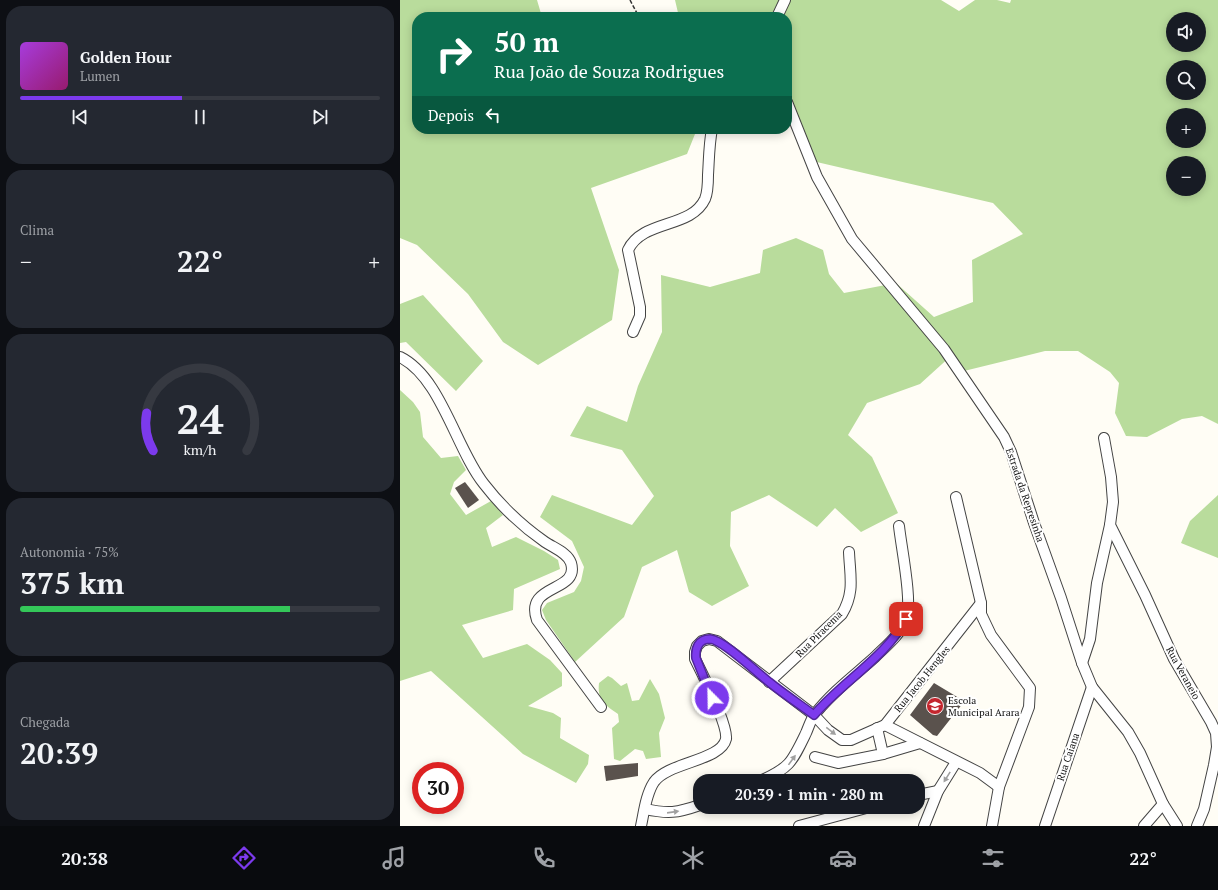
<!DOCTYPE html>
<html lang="pt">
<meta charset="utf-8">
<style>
:root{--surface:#171b24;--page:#242831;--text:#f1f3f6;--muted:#9ea1a6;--line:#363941;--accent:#7c3aed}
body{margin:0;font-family:"PT Serif",serif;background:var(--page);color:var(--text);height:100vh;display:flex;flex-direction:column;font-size:15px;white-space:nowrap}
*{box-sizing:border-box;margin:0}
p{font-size:13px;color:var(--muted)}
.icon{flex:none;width:22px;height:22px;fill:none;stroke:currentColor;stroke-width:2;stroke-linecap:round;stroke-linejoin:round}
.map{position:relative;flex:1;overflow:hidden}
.sheet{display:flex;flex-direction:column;gap:6px;padding:6px;background:#0d0f14;width:400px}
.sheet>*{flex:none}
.banner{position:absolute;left:12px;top:12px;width:380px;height:122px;border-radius:16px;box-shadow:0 2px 10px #0003;background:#0b6e4f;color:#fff;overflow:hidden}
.controls{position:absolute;left:766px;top:12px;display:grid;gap:8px}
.controls a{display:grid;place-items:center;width:40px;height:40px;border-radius:50%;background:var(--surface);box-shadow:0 2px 10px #0003;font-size:20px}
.speed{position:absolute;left:12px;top:762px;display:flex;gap:8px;font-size:20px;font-weight:700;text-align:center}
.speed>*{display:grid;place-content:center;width:52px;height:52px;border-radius:50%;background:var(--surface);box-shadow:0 2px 10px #0003;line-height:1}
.speed .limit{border:6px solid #d22;background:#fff;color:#111}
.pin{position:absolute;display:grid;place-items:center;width:34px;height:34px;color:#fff;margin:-17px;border-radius:8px;box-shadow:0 2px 6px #0006}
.me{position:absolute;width:44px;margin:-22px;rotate:337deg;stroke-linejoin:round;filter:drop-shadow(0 0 3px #0008)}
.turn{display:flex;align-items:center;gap:14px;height:84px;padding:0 16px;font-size:18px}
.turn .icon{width:52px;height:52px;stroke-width:2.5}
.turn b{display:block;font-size:28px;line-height:34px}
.then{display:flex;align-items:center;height:38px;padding:0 16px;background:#0003;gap:8px;font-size:15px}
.big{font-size:30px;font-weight:600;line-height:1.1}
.sheet .widget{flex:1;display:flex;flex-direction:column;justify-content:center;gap:6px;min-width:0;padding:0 14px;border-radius:16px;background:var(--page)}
.sheet .dial{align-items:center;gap:0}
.dial svg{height:104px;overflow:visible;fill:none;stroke:var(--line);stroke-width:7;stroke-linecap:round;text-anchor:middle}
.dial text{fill:var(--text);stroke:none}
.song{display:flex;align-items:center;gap:12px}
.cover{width:48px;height:48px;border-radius:6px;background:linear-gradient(135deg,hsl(280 70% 55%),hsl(320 70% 35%))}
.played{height:4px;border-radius:2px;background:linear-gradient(90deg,var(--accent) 45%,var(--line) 45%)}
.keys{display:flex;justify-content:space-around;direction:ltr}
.heat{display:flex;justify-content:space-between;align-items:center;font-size:22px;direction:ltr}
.charge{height:6px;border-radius:3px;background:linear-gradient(90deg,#34c759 75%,var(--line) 0)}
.trip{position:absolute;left:293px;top:774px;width:232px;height:40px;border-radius:16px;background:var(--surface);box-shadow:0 2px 10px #0003;font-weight:600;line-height:40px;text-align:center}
.tab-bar{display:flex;height:64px;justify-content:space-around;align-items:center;background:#090b0e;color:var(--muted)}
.tab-bar .icon{width:28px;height:28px}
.tab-bar .current{color:var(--accent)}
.tab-bar b{font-size:18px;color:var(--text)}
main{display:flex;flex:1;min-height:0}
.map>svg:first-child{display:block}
.forest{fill:#b9dc9c;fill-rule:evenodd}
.building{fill:#5a524d}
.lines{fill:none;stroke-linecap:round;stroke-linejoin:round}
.minor-casing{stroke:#444;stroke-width:12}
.path{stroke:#333;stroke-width:1.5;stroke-dasharray:4 2;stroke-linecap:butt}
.minor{stroke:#fff;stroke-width:10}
.oneway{fill:#a0a0a0}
.route-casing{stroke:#51269a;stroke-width:10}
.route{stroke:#7c3aed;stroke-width:7}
.labels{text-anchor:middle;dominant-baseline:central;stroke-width:4;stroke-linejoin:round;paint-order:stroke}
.street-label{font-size:10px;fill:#111;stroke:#fff}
.poi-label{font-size:10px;fill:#111;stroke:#fff;text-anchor:start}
</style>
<main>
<section class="sheet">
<div class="widget">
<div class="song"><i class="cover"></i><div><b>Golden Hour</b><p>Lumen</p></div></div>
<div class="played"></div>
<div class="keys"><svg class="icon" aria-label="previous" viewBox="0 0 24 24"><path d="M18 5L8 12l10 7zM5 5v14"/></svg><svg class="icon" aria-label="pause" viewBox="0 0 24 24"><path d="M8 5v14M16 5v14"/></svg><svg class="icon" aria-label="next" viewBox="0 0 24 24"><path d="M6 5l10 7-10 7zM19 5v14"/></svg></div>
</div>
<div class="widget"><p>Clima</p>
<div class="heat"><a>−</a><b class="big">22°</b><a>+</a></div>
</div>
<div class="widget dial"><svg viewBox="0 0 100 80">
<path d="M14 69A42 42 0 1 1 86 69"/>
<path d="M14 69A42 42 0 0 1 9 40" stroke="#7c3aed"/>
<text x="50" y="56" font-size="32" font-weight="700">24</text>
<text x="50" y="72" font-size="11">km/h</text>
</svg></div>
<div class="widget"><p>Autonomia · 75%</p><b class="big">375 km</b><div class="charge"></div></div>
<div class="widget"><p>Chegada</p><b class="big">20:39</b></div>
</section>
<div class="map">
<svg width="818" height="826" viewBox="0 0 818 826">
<rect width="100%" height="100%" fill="#fffdf5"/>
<!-- forest -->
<g class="forest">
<polygon points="0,0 137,0 142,17 17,17 17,129 297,129 287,154 191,188 219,270 212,320 138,365 103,342 68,294 17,245 0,238"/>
<path d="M275 0H541L559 11 575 0H597L610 3 611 0H818V424L802 416 782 419 747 437 726 436 715 413 719 383 710 372 678 351H645L564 371 552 355 520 384 467 403 448 435 472 457 498 513 461 532 435 508 417 527 369 495 331 512 330 546 349 586 312 606 289 592 277 550 242 567 224 617 175 662 146 620 142 610 147 603 174 592 181 581 184 567 172 541 140 517 152 495 232 525 254 496 222 450 170 436 187 406 227 422 238 386 262 332 261 275 310 287 360 273 363 250 396 238 423 250 429 274 444 293 496 283 534 317 573 302 572 260 623 234 593 203 408 160 387 104V17H279ZM773 19H799V45H773ZM773 67H799V93H773ZM773 115H799V141H773ZM773 163H799V189H773Z"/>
<polygon points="23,295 83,361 56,391 6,342 0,343 0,304"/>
<polygon points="0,390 13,402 20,412 23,437 41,458 58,456 66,470 54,482 50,494 66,515 91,501 103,515 86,528 92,547 116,537 144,551 158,560 160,569 114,589 113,610 62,625 83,658 127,644 150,660 162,673 162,686 128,706 153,713 161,718 160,738 189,755 188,764 176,783 123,754 31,671 0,681"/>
<polygon points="818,495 818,558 781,543 790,521"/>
<path d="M208 676 212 678 221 686 227 683 232 701 239 700 250 679 259 694 265 718 259 733 261 757 246 759 243 751 235 749 220 761 214 759 212 728 219 722 218 714C205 705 197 700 199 683Z"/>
</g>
<!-- building -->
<g class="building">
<polygon points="65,482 79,500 68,508 55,488"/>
<polygon points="534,683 554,695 562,700 560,702 563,703 537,736 533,735 510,715"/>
<polygon points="238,763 238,776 206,781 204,766"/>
</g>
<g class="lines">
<!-- minor casing -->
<g class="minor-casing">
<g id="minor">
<polyline points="377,17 385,0"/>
<polyline points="387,102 417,177 452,239 544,349 604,437 611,452 634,523 661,598 682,663 692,687 728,732 740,753 763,804 777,826"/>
<path d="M233 332 240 316V307L228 250C243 219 291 229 305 199 308 192 308 183 308 175 309 160 309 144 312 129"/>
<path d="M0 357C41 377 56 449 84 484 101 506 122 526 145 542 154 548 168 553 171 563 180 593 124 583 137 620L201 707"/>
<polyline points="704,438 711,477 713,502 710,525 745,595 774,659 811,722 816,733 817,747 814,765 804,809 797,826"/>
<polyline points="556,497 581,603 581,614 591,635 630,688 629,707 599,787 592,826"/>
<polyline points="682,663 690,639 697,583 710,525"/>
<path d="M369 682 442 614C455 592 450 576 449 552"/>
<polyline points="485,725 580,773 599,787"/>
<polyline points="483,754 520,743"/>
<polyline points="415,757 438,763 483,754 477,728"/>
<path d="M360 781C390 768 392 762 406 733 409 726 411 719 415 714 432 692 455 675 475 657 486 646 500 635 506 620 513 603 501 546 499 526"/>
<polyline points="518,795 538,791"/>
<path d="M245 809C268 814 277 813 300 805"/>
<path d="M241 826C244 812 246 794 254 782 268 762 321 761 326 739 328 725 302 673 295 659V652L297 646 302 641 309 639 317 641 414 715 428 730 442 740H451L485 725 581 603"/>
<polyline points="399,826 470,807"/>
<polyline points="524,826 538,791 556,762"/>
<polyline points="645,826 692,687"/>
<polyline points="744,826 763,804"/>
</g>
</g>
<!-- path -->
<polyline class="path" points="230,0 239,17"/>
<!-- minor -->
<use href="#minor" class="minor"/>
</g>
<!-- one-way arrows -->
<defs><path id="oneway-solid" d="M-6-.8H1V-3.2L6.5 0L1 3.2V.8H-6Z"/></defs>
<g class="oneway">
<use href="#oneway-solid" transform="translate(431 731) rotate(38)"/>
<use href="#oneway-solid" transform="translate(392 760) rotate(-54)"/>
<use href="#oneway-solid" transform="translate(547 777) rotate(122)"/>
<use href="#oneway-solid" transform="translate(273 812) rotate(-8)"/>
</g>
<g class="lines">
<!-- route casing -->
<g class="route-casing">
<path id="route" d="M312 698 296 658C295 649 298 639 310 639 324 640 357 673 369 682 384 694 399 704 414 715 441 683 488 655 506 619"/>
</g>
<!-- route -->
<use href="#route" class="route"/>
</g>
<!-- icons -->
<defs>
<g id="school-disc" transform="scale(0.9)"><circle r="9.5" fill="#c4262e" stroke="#fff"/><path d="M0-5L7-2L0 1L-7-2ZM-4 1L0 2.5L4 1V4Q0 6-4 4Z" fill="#fff"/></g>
</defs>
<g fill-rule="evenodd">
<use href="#school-disc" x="535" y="706"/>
</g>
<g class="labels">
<!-- street labels -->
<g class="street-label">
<text transform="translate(625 495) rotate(71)">Estrada da Represinha</text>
<text transform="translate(419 634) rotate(-45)">Rua Piracema</text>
<text transform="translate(783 673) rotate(61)">Rua Veraneio</text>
<text transform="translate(522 679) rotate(-51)">Rua Jacob Hengles</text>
<text transform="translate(668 757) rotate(-71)">Rua Caiana</text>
</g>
<!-- poi labels -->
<g class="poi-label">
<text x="548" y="700">Escola<tspan x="548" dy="12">Municipal Arara</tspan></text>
</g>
</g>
</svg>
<div class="controls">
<a><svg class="icon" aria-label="sound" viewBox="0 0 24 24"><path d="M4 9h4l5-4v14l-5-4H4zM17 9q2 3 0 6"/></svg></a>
<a><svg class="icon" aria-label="search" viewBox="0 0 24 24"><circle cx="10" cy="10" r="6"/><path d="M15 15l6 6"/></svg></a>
<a>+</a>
<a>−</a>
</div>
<div class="speed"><div class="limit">30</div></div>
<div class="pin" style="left:506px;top:619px;background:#d93025"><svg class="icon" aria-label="arrive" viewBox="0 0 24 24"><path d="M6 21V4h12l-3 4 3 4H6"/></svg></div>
<svg class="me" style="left:312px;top:698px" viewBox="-20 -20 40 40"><circle r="17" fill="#7c3aed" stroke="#fff" stroke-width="3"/><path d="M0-11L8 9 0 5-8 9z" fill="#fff"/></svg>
<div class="trip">20:39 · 1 min · 280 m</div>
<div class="banner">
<div class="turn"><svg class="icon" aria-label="right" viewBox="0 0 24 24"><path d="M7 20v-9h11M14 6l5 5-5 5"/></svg><div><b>50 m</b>Rua João de Souza Rodrigues</div></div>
<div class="then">Depois<svg class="icon" aria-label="left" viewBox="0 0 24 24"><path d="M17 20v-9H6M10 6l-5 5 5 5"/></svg></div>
</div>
</div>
</main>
<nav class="tab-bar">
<b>20:38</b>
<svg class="icon current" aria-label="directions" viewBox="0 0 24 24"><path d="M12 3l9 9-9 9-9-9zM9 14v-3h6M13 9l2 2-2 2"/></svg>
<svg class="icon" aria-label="music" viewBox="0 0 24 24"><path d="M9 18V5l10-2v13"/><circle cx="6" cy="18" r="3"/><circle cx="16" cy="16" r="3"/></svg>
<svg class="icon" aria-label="phone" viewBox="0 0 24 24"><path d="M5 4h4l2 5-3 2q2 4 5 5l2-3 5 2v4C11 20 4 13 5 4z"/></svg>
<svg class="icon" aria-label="climate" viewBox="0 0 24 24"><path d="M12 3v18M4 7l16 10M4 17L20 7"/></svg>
<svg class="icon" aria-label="car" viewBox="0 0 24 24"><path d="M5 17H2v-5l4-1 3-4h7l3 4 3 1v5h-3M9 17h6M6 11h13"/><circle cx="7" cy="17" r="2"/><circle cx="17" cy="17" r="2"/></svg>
<svg class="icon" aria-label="filters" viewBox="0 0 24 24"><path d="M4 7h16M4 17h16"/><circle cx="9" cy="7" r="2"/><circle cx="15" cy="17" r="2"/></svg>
<b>22°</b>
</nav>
